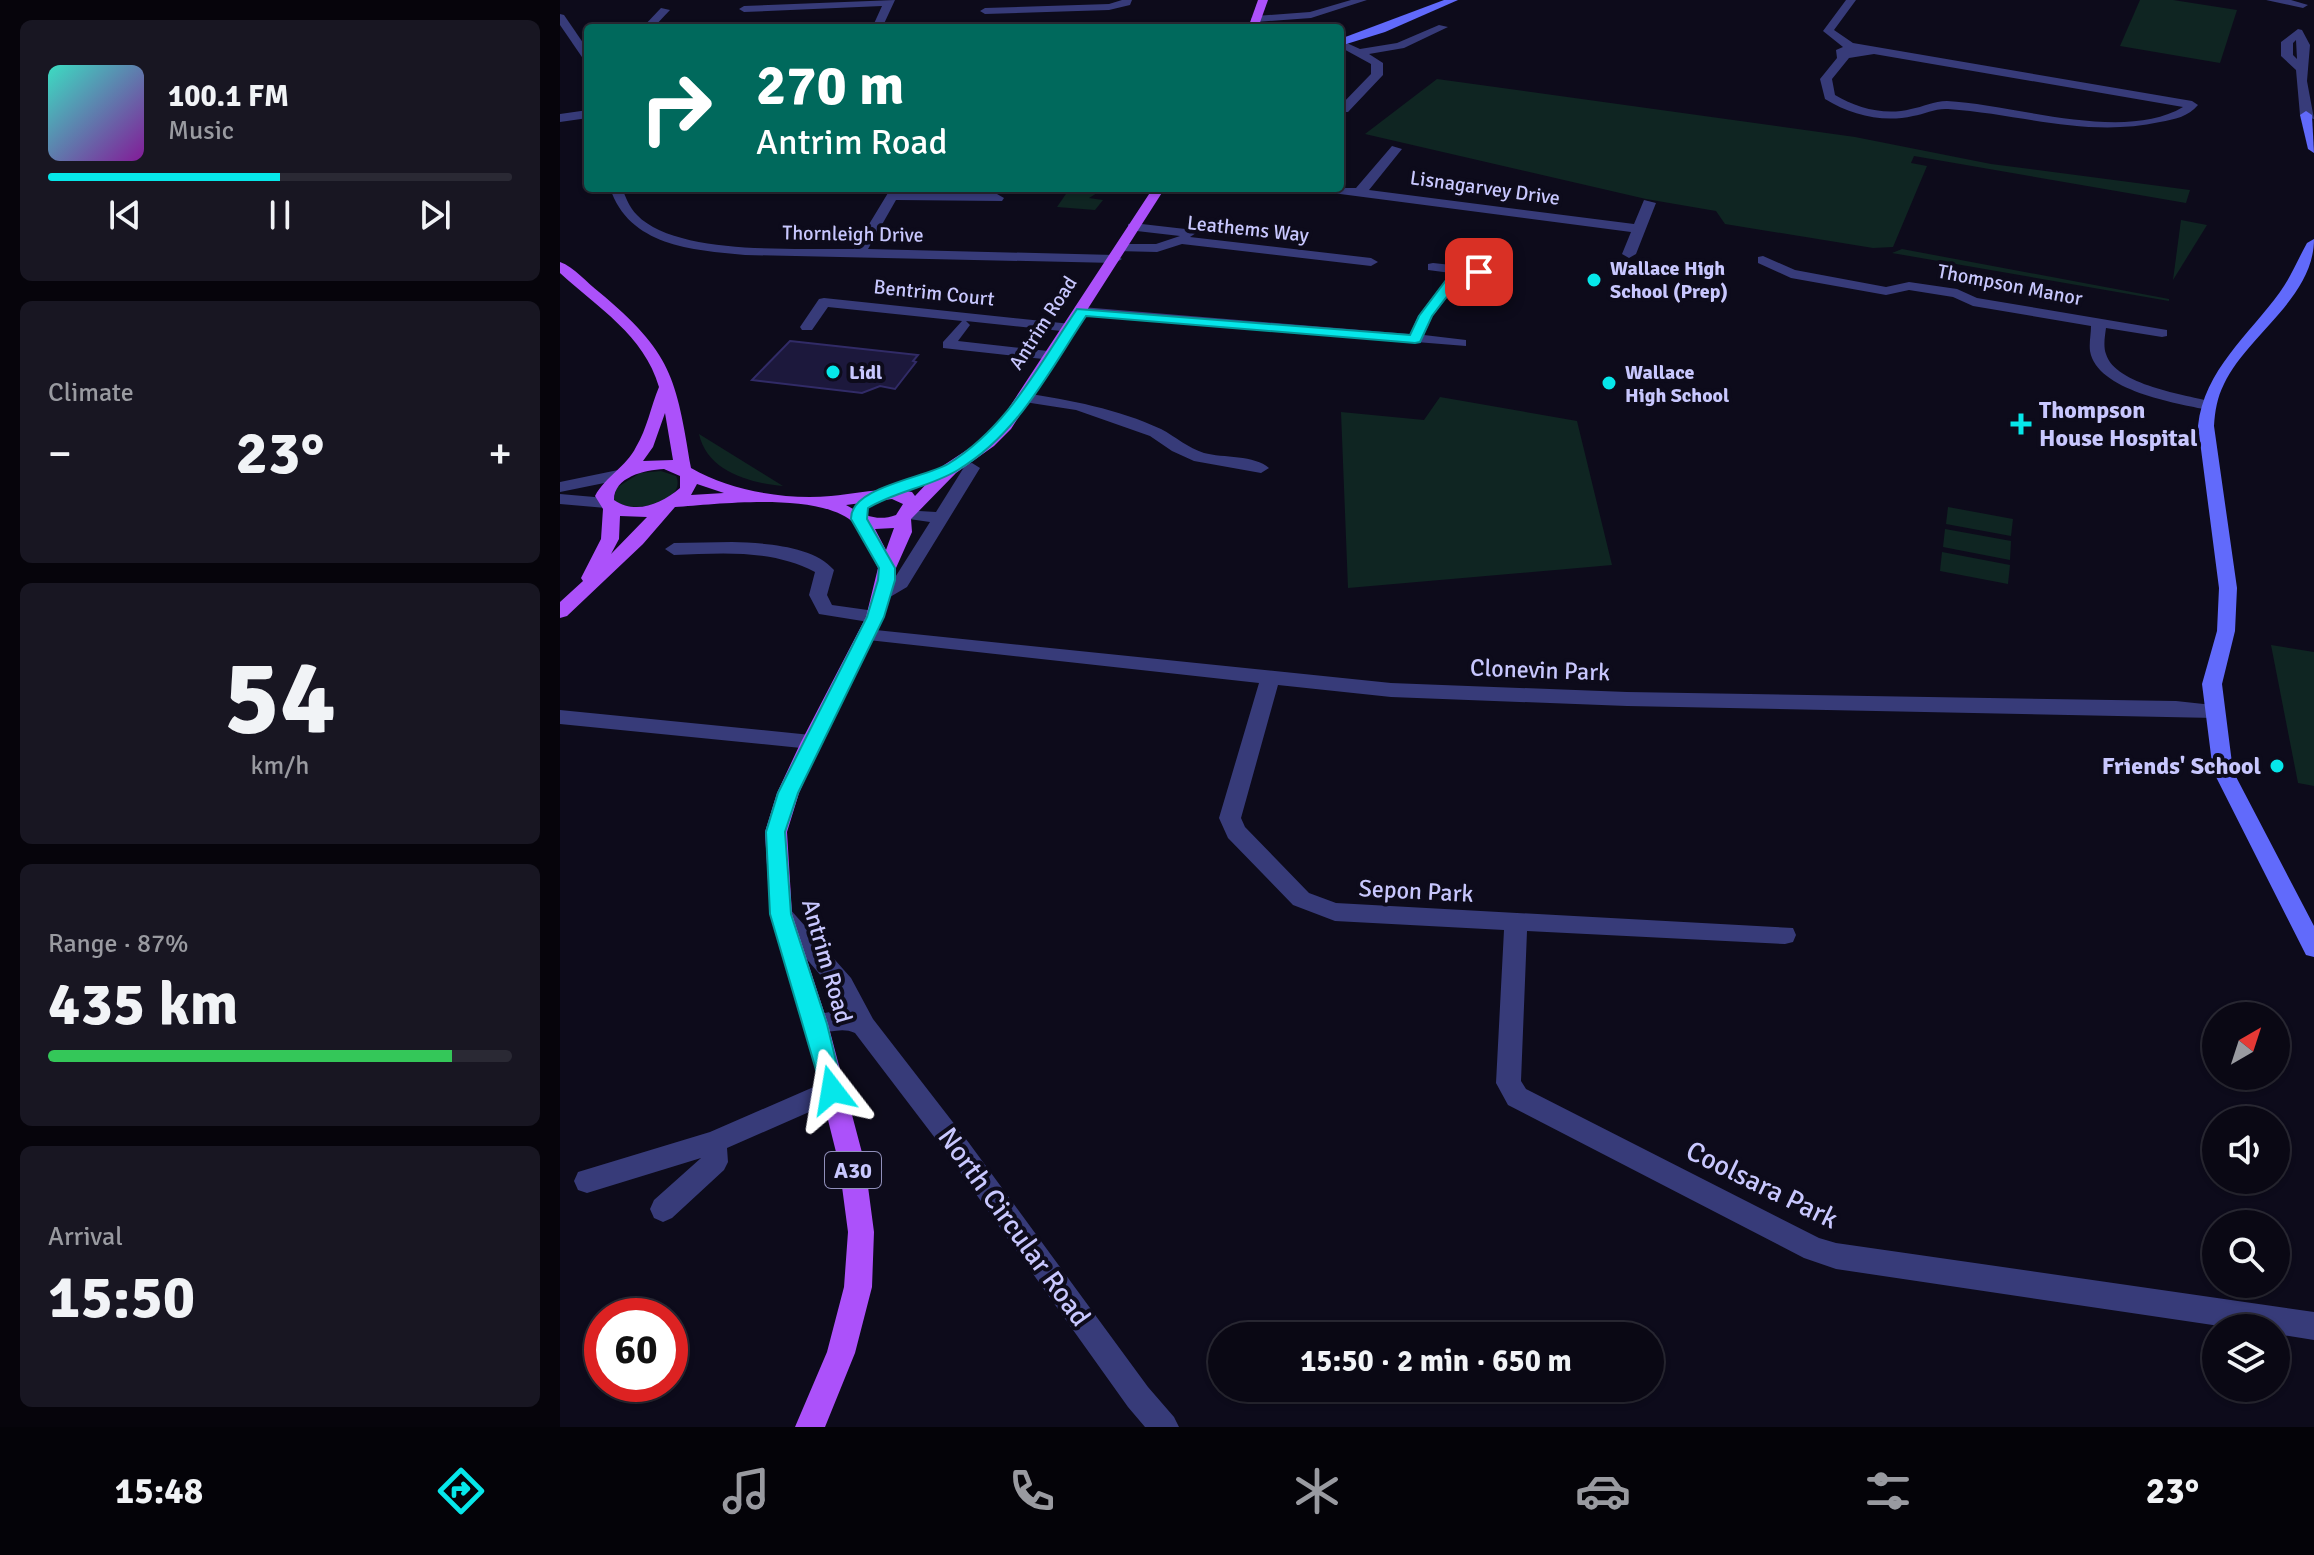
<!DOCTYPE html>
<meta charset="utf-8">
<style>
:root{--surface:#0a0814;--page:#181622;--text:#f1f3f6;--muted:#999aa0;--line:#2a2934;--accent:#06e7ea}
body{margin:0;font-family:Signika,sans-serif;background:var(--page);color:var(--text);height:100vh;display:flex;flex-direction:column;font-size:30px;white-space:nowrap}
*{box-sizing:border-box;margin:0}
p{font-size:26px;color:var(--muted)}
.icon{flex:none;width:44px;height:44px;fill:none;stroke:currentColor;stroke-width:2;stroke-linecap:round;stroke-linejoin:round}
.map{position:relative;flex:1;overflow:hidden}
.panel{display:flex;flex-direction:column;gap:20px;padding:20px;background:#06040b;width:560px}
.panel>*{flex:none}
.guide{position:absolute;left:24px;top:24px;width:760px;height:168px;border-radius:8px;box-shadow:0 2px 6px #0004,0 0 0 2px var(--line);background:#00695c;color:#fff;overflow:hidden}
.needle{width:52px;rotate:39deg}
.fabs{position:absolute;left:1642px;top:1002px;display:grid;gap:16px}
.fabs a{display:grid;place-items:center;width:88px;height:88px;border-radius:50%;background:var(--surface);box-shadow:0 2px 6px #0004,0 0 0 2px var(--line);font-size:40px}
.speed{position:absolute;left:24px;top:1298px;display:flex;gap:16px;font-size:40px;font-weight:700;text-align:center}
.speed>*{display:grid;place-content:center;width:104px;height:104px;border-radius:50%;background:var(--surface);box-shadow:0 2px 6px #0004,0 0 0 2px var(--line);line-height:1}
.speed .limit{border:12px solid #d22;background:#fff;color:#111}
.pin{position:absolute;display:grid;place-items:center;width:68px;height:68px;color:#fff;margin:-34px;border-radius:16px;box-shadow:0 4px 12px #0006}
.me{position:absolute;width:88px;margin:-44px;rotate:346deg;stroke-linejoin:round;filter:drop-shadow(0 0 6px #0008)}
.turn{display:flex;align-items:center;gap:28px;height:168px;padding:0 40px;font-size:36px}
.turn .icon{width:104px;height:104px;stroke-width:2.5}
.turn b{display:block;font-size:56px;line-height:68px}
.big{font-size:60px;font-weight:800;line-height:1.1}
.panel .widget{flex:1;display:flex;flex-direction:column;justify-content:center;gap:12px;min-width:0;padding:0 28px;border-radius:12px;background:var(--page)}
.panel .dial{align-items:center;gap:0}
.dial b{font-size:104px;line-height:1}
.song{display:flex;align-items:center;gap:24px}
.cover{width:96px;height:96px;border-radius:12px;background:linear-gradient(135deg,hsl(170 70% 55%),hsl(290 70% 35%))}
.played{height:8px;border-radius:4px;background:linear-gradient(90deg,var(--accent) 50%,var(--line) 50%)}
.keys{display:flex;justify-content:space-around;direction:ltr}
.heat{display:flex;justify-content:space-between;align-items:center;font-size:44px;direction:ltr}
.charge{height:12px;border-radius:6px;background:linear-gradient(90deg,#34c759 87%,var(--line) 0)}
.trip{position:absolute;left:648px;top:1322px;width:456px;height:80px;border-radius:40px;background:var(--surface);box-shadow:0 2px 6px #0004,0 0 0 2px var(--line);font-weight:800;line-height:80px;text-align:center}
.dock{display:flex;height:128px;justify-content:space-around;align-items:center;background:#040308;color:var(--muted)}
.dock .icon{width:56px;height:56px}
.dock .selected{color:var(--accent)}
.dock b{font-size:36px;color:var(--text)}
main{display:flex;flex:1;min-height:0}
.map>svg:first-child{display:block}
.green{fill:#0f2522}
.building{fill:#1c183c;stroke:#312b67;stroke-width:2}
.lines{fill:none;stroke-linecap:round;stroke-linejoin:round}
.street{fill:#373b79;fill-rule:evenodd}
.secondary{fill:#616afb;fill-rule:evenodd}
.primary{fill:#ac51fa;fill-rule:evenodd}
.route{fill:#06e7ea;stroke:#049698;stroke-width:2}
.poi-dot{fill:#06e7ea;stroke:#0d0b1b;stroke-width:3}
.labels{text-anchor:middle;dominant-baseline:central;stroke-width:8;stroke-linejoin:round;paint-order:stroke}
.far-street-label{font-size:20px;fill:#c8c7fe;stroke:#0d0b1b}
.far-poi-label{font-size:20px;font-weight:bold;fill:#c8c7fe;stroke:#0d0b1b;text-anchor:start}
.shield{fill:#0d0b1b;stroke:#908fba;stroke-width:2}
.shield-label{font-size:22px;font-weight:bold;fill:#c8c7fe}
.poi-label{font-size:24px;font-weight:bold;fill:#c8c7fe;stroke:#0d0b1b;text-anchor:start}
.street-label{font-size:24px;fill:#c8c7fe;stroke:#0d0b1b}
.near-street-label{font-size:28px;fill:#c8c7fe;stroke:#0d0b1b}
</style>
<main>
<section class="panel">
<div class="widget">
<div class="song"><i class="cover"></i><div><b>100.1 FM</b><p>Music</p></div></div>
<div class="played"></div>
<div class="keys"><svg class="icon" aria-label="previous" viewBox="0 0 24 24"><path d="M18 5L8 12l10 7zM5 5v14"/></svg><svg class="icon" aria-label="pause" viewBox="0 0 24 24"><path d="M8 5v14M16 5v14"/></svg><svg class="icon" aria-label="next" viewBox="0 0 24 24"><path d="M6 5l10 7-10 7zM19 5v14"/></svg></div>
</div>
<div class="widget"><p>Climate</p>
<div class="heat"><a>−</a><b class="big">23°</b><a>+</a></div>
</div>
<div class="widget dial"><b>54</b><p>km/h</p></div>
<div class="widget"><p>Range · 87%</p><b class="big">435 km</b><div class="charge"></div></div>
<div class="widget"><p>Arrival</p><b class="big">15:50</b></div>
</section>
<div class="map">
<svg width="1754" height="1427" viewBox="0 0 1754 1427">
<rect width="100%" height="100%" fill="#0d0b1b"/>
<!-- green -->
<g class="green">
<polygon points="1580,0 1613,0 1677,10 1660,63 1560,46"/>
<polygon points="877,79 1295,137 1431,164 1630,190 1626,203 1354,156 1351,163 1367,166 1333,247 1313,248 1165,224 1156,211 1086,199 805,134"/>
<polygon points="510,188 532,191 545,188 529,198 543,200 535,210 497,207"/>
<polygon points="1621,220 1647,225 1613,280"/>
<polygon points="1342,249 1609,299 1609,301 1332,253"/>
<polygon points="880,397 1017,421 1052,565 788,588 781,412 864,420"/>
<path d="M139 434 223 486C189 483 147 471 139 434Z"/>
<path d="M101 471 116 476C128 502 71 516 54 500L56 488 80 473Z"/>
<polygon points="1388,507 1453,519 1451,536 1386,524"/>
<polygon points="1385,529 1451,541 1450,560 1383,547"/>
<polygon points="1382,552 1450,565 1448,584 1380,571"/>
<polygon points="1711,645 1754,652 1754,786 1738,783"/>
</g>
<!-- building -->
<polygon class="building" points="230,341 358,355 353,361 356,362 335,389 320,386 302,393 192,380"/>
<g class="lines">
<!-- street -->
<g class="street">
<polygon points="335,0 322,28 312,28 322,6 184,12 179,9 184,6"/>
<polygon points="562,0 572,0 570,5 549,10 425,14 420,11 425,8 549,4"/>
<polygon points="791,0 807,0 751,18 696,22 691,19 696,16 750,12"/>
<path d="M1286 0H1296L1274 30 1293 43 1632 101 1638 105C1628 117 1615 119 1600 122 1527 138 1461 114 1388 109 1376 108 1365 114 1353 116 1323 123 1291 115 1265 99L1260 79 1277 58 1276 50 1283 47 1263 31ZM1314 54 1623 107C1563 143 1453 104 1387 101 1374 101 1363 107 1351 109 1325 116 1297 108 1275 95L1272 79 1289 58Z"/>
<polygon points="1706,0 1731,0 1748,5 1743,8"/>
<polygon points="101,8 110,10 93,28 82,28"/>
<polygon points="0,14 4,15 28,50 28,61 24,60 0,25"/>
<polygon points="879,25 888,27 844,48 809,54 823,63 823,75 788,112 780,112 780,106 811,74 811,64 780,47 780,40 800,49 837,43"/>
<path d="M1738 29 1742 30 1750 45 1747 81 1754 119 1740 115 1736 70 1721 56V42ZM1736 40 1737 59 1733 55V43Z"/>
<polygon points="28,110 28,118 0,122 0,114"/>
<polygon points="832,146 842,149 809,190 1074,224 1084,200 1096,203 1076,254 1069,258 1062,254 1071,232 765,192 759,188 796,188"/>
<path d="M50 188H62C66 198 69 207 77 215 116 256 239 248 294 249L331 188H343L341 192 437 194 444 198 442 201 336 200 308 249 555 255 562 259 555 263 185 255C132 250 69 246 50 188Z"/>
<polygon points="573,223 634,230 636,233 630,237 811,258 818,262 811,266 622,244 597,252 556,251 554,248 561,244 596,244 620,236 568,230 568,224"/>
<path d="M1203 256 1235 270 1326 287 1349 282 1397 289 1417 298 1607 330V336L1602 337 1546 328C1545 336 1543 346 1546 354 1555 385 1626 395 1654 402L1656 405 1648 410C1616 403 1537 391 1530 351 1529 343 1531 334 1531 326L1413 306 1393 297 1349 290 1326 295 1231 278 1198 263V257Z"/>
<polygon points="873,263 938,270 945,274 938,278 905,275 872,317 864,335 906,340 906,346 522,315 515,311 522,307 850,334 858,316 891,273 868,270 868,264"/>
<polygon points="264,298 511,324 518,328 511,332 406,321 410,325 398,341 497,352 497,358 492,360 383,348 383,342 402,321 268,307 252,330 242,330 240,327 259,299"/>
<path d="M464 393C510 400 558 409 601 429 616 437 628 448 644 453 663 458 695 455 709 468L701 473 634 461 612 451 590 436 516 410 458 401V395Z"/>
<polygon points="412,463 420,468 347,587 330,597 316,597 314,593 334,579 370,522 342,518 339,514 342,510 376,512 406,464"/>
<polygon points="63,469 69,470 71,474 69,478 0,492 0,482"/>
<polygon points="0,494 46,498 55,503 46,508 0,504"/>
<path d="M172 542C202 543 253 545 274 570L267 595 272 605 315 611 324 617 315 623 259 614 249 595 255 572C211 549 162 553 114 555L105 549 114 543Z"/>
<polygon points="306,629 831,683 1067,692 1616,701 1662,706 1665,711 1655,718 1067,706 831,697 718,685 681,818 685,827 749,893 776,903 1233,928 1236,935 1233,942 1225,944 967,931 961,1081 966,1089 1259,1238 1276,1243 1754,1312 1754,1340 1716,1334 1716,1328 1673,1328 1276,1269 1244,1258 948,1105 936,1083 944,930 775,921 733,905 668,838 659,818 699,683 299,639 297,635"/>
<polygon points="0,710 251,735 258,737 261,742 258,747 251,749 0,724"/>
<path d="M221 905 229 908 291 978 313 1019 409 1143 588 1387 614 1417 619 1427H585L568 1407 391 1159 295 1033C279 1025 264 1037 247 1031L244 1024 247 1017 283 1009 275 992 213 920 210 914 213 908Z"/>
<polygon points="272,1079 281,1082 285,1090 281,1098 167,1148 168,1162 164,1170 112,1218 103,1222 94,1218 90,1209 94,1200 141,1158 27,1193 18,1190 14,1181 18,1172 150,1132"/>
</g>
<!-- secondary -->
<g class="secondary">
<polygon points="884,0 898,0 825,32 780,46 780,39"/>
<polygon points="1746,111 1752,115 1754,153 1748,149 1740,115"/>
<path d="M1754 239C1754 298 1687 335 1664 384 1657 398 1655 411 1654 426L1677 588 1675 631 1662 684 1673 771 1754 926V957L1746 955 1653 771 1642 684 1657 631 1659 588 1638 426C1644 370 1689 335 1720 292 1731 277 1738 259 1747 243Z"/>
</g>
<!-- primary -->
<g class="primary">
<polygon points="698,0 708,0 698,28 688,28"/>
<path d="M593 188H605L451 429 434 446 396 473 351 519 352 532 336 568 324 617 261 742 239 793 227 832 232 914 268 1024 305 1164 314 1232 312 1287 295 1353 265 1427H235L267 1352 284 1287 288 1232 279 1164 244 1024 210 914 205 832 217 793 241 742 306 617 318 568C312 556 305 534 295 524 262 491 159 504 115 507L83 544 7 616 0 618V602L23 581 21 578 41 539 43 509 35 496C46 476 66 467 76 447 87 429 91 406 99 387 84 335 38 308 0 273V262C14 267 27 283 39 292 112 353 116 377 131 468 171 491 225 500 271 496 298 494 325 486 352 492L355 496 384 465 422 440 439 423ZM105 413 113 460 83 461 93 447ZM104 469 120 476V488C101 504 76 515 54 500 54 477 84 470 104 469ZM137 484 164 493 131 495ZM332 499 343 504 336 515C317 522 303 515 286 505ZM60 516 87 517 51 554 59 539ZM334 528 326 550 315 529Z"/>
</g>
</g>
<!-- route -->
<path class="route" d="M901 266 926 272 919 276 904 274 872 316 860 342 855 343 526 316C488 373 458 434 398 470 370 487 336 491 308 508L307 519 335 568V580L324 617 238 793 225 832 231 914 267 1024 283 1090 280 1097 272 1100 264 1097 210 914 206 832 218 793 307 617 318 580 319 568 291 519C290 487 364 478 388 464 448 427 478 366 517 309L850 335 859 316 896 267Z"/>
<!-- markers -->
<g class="poi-dot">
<circle cx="1034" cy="280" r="8"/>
<circle cx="273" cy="372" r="8"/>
<circle cx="1049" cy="383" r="8"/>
<path d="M1457 412h8v8h8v8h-8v8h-8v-8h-8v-8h8z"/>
<circle cx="1717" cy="766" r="8"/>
</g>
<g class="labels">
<!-- far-street labels -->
<g class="far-street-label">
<text transform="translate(925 188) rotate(8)">Lisnagarvey Drive</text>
<text transform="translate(688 229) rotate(6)">Leathems Way</text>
<text transform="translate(293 234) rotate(1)">Thornleigh Drive</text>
<text transform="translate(1450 285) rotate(11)">Thompson Manor</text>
<text transform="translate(374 293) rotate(6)">Bentrim Court</text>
<text transform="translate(483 323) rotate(-57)">Antrim Road</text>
</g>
<!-- far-poi labels -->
<g class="far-poi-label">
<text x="1050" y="268">Wallace High<tspan x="1050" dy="23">School (Prep)</tspan></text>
<text x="289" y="372">Lidl</text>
<text x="1065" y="372">Wallace<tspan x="1065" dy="23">High School</tspan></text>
</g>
<!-- shield labels -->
<rect class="shield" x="265" y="1152" width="56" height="36" rx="6"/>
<g class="shield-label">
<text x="293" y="1170">A30</text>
</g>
<!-- poi labels -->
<g class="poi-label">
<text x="1479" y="410">Thompson<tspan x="1479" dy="28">House Hospital</tspan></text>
<text x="1701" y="766" text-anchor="end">Friends' School</text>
</g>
<!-- street labels -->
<g class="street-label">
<text transform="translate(980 670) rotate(2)">Clonevin Park</text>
<text transform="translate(856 891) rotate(3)">Sepon Park</text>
<text transform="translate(267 961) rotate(74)">Antrim Road</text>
</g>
<!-- near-street labels -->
<g class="near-street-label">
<text transform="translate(1202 1185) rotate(26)">Coolsara Park</text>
<text transform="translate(454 1227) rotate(54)">North Circular Road</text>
</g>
</g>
</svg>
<div class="fabs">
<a><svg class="needle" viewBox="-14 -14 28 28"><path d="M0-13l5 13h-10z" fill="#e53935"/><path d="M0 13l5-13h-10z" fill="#999aa0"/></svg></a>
<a><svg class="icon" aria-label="sound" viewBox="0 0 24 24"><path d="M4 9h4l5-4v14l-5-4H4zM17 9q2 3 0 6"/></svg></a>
<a><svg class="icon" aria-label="search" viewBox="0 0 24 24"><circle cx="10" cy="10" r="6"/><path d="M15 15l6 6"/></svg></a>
<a><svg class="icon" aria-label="layers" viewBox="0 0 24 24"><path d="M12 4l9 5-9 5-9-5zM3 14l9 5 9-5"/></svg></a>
</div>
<div class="speed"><div class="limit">60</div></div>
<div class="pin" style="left:919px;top:272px;background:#d93025"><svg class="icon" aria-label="arrive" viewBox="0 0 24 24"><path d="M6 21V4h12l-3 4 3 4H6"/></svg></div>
<svg class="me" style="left:272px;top:1090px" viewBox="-20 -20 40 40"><path d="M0-17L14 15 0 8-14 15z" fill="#06e7ea" stroke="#fff" stroke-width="4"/></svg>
<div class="trip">15:50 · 2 min · 650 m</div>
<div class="guide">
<div class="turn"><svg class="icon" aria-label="right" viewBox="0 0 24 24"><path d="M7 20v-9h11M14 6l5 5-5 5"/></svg><div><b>270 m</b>Antrim Road</div></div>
</div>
</div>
</main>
<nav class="dock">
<b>15:48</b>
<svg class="icon selected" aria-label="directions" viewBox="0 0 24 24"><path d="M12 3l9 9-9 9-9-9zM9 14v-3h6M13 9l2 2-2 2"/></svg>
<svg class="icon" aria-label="music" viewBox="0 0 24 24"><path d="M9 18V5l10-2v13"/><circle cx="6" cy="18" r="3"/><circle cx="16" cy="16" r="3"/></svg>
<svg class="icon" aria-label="phone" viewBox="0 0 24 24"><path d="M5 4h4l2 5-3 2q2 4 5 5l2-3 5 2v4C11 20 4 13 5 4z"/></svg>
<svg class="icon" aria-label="climate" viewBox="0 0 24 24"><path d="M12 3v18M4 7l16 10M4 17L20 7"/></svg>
<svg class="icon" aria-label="car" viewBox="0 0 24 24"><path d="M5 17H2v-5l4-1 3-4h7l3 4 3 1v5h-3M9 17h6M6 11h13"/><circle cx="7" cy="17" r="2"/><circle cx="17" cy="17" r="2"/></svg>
<svg class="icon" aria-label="filters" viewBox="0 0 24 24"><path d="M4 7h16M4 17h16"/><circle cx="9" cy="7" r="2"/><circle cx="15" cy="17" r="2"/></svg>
<b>23°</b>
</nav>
